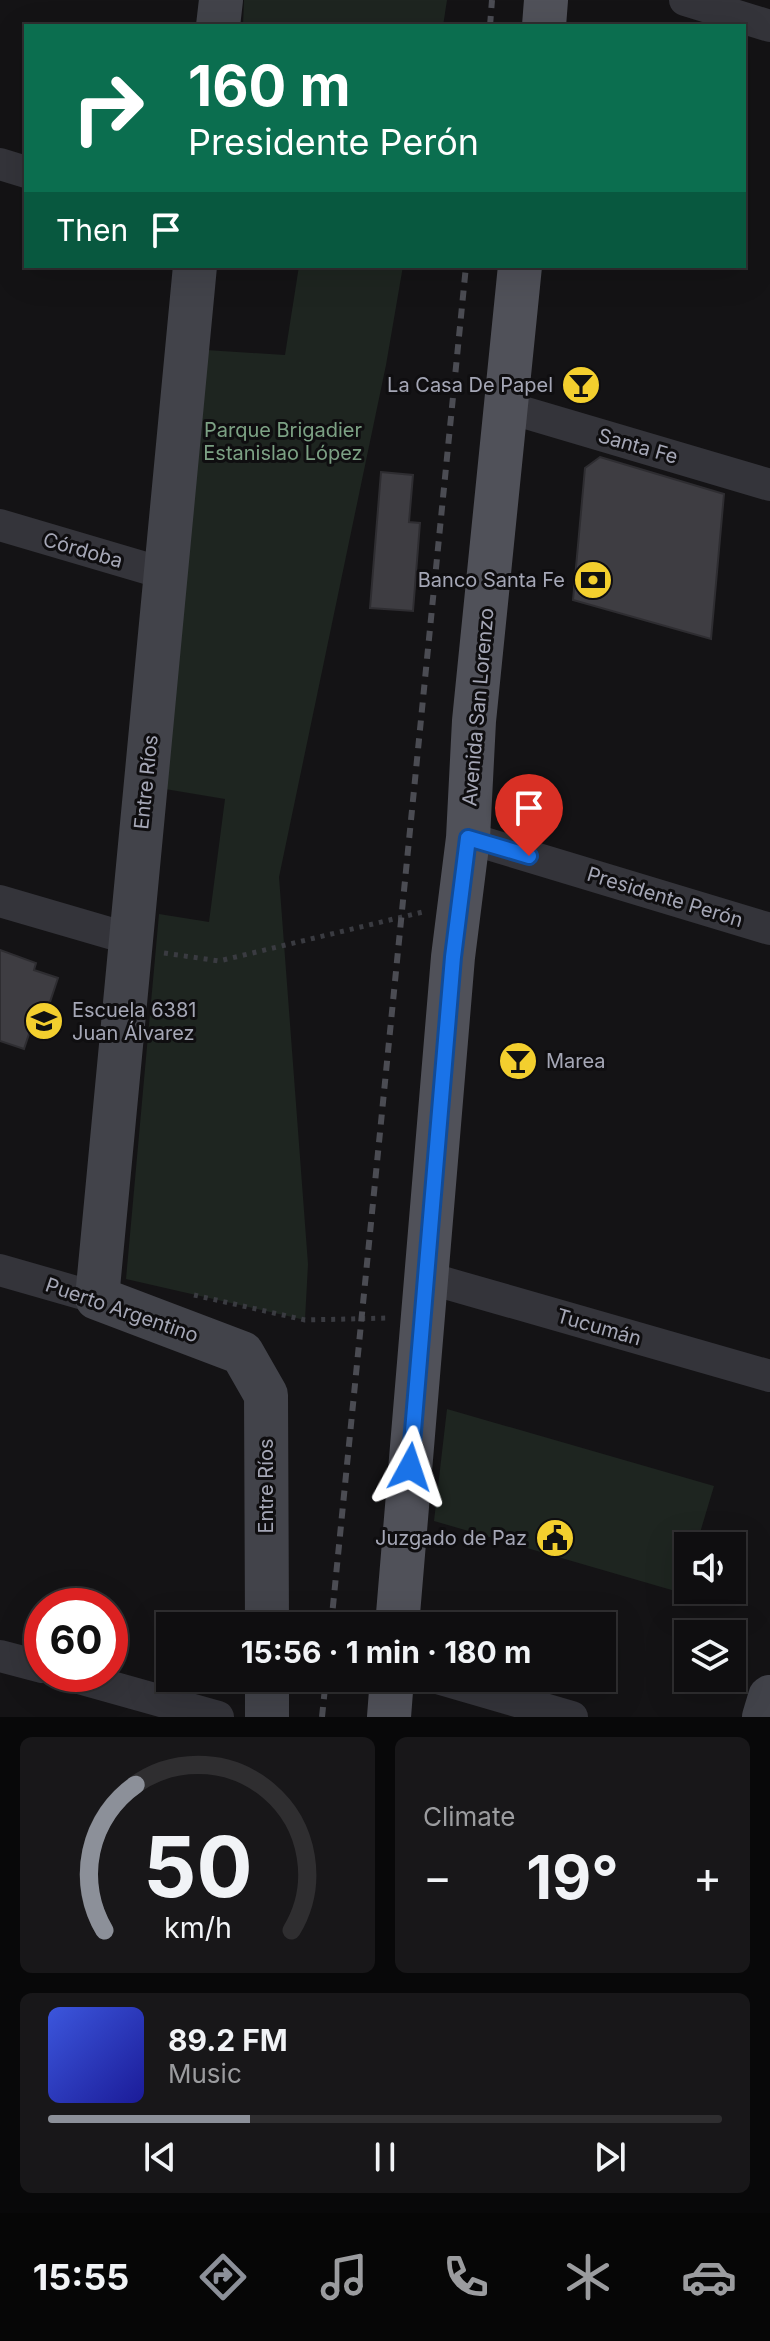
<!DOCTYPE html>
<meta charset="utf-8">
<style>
:root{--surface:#0f0e10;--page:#181719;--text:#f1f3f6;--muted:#9b9c9f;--line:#2f2e30;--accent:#8c9099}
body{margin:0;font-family:Inter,sans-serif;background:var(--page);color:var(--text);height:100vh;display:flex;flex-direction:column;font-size:30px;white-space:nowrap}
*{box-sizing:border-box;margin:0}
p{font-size:26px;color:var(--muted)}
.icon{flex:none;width:44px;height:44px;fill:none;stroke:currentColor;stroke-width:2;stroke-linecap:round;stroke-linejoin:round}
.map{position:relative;height:1717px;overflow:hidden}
.sheet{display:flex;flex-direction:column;gap:20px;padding:20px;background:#080809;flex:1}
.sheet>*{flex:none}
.banner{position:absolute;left:24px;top:24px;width:722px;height:244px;border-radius:0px;box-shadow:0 8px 32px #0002,0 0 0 2px var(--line);background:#0b6e4f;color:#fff;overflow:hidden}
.fabs{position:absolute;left:674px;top:1532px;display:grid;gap:16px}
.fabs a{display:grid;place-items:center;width:72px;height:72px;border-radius:0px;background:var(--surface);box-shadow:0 8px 32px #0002,0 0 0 2px var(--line);font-size:40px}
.speed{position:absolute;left:24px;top:1588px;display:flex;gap:16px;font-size:40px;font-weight:700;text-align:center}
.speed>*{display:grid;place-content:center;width:104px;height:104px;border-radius:50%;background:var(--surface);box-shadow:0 8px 32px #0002,0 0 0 2px var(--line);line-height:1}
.speed .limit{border:12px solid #d22;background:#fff;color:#111}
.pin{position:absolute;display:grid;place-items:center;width:68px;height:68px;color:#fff;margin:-82px -34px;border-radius:50% 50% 50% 0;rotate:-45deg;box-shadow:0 0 8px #0007}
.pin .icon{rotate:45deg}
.me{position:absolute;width:88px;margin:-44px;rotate:5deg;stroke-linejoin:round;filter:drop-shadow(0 0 6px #0008)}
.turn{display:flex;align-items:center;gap:28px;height:168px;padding:0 32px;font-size:36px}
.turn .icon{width:104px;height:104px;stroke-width:2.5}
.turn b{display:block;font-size:56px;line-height:68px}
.then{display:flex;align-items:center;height:76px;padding:0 32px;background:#0003;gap:16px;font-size:30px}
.big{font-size:60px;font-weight:700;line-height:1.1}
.sheet .widget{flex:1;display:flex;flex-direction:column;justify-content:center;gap:12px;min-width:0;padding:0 28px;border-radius:12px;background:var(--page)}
.sheet .dial{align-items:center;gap:0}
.dial svg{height:208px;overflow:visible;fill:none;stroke:var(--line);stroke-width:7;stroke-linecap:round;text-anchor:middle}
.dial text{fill:var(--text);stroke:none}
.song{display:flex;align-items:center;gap:24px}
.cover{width:96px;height:96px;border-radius:12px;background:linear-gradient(135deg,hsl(230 70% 55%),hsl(240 70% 35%))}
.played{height:8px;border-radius:4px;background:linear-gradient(90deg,var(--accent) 30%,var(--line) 30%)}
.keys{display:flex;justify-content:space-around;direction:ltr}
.heat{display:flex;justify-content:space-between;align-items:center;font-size:44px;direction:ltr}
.sheet .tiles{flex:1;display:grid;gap:20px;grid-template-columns:1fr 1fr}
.widget:last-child{grid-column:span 2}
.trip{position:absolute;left:156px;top:1612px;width:460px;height:80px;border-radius:0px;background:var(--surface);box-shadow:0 8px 32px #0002,0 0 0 2px var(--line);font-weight:700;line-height:80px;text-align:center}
.tabs{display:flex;height:128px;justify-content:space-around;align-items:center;background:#060606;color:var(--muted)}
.tabs .icon{width:56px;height:56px}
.tabs .active{color:var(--accent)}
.tabs b{font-size:36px;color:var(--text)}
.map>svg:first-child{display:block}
.green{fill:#1e2520}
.building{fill:#3e3d42;stroke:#2e2d31;stroke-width:2}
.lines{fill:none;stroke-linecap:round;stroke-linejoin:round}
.path{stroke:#3a3b41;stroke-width:5;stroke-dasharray:4 6;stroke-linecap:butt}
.street{stroke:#34343a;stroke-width:32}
.secondary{stroke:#42434a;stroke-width:44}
.primary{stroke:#505159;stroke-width:44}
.rail{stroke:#4b4c53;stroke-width:6;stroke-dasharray:10 8;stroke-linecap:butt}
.route-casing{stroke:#114b97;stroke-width:20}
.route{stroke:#1a73e8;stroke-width:14}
.labels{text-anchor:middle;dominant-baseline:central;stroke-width:6;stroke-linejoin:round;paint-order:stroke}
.poi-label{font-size:20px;fill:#a5a7b6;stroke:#0f0e10;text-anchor:end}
.park-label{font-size:20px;fill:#7ca184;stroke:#0f0e10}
.street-label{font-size:20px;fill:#a5a7b6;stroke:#0f0e10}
</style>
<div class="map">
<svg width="770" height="1717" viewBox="0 0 770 1717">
<rect width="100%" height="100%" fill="#141315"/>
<!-- green -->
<g class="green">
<polygon points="244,0 447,0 443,26 243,26"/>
<polygon points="299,266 403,266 386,365 279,877 308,1264 305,1320 126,1279 159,914 209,922 225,799 159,788 206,350 285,355"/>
<polygon points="447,1409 714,1486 696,1546 688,1546 688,1572 682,1593 434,1521"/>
</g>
<!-- building -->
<g class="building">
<polygon points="600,457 724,494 711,639 573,600 585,468"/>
<polygon points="381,472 413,475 409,522 420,523 413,611 370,608"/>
<polygon points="0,950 36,963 34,970 58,978 44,1020 35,1016 24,1049 0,1041"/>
</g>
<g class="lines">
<!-- path -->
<g class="path">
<polyline points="164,953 219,961 427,911"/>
<polyline points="194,1295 305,1320 389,1318"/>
</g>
<!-- street -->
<g class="street">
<polyline points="685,0 770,26"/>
<polyline points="0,164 26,172"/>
<polyline points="506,407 770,485"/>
<polyline points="0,525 166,574"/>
<polyline points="468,838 770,929"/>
<polyline points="0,901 130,939"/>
<polyline points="0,1270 97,1298"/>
<polyline points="428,1278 770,1376"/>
<polyline points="0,1656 42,1667"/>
<polyline points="65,1674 218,1717"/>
<polyline points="437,1678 572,1717"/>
</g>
<!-- secondary -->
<g class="secondary">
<polyline points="218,26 221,0"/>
<polyline points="195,266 97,1298 242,1353 266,1395 267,1626"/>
<polyline points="267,1678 267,1717"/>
<polyline points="764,1717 770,1697"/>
</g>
<!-- primary -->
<g class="primary">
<polyline points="544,26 546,0"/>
<polyline points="397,1626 453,957 468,838 474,721 520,266"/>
<polyline points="389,1717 392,1678"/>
</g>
<!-- rail -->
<g class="rail">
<polyline points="490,26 492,0"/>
<polyline points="331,1626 466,266"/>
<polyline points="322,1717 326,1678"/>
</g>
</g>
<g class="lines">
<!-- route casing -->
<g class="route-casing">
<polyline id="route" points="410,1467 453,957 468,838 529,856"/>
</g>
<!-- route -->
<use href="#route" class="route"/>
</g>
<!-- icons -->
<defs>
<g id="bar-disc" transform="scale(2)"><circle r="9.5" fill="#f3cf2e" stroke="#0f0e10"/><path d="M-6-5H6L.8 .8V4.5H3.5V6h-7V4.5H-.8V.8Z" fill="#111"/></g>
<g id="bank-disc" transform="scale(2)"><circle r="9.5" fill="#f3cf2e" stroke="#0f0e10"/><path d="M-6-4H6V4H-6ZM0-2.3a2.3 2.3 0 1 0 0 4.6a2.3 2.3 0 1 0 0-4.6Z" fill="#111"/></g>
<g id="school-disc" transform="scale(2)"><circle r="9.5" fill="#f3cf2e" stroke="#0f0e10"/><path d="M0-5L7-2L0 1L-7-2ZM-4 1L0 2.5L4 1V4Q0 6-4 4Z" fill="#111"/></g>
<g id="civic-disc" transform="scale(2)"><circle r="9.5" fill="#f3cf2e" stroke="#0f0e10"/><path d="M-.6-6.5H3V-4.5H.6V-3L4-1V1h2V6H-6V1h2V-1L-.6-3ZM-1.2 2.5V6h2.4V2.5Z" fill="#111"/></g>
</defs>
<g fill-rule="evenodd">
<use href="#bar-disc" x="581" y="385"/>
<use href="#bank-disc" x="593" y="580"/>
<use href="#school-disc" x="44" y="1021"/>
<use href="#bar-disc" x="518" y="1061"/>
<use href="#civic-disc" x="555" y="1538"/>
</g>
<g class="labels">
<!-- poi labels -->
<g class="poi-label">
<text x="553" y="385">La Casa De Papel</text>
<text x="565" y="580">Banco Santa Fe</text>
<text x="72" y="1010" text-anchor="start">Escuela 6381<tspan x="72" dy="23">Juan Álvarez</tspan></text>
<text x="546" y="1061" text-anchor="start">Marea</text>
<text x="527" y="1538">Juzgado de Paz</text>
</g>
<!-- park labels -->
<g class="park-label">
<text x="283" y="430">Parque Brigadier<tspan x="283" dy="23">Estanislao López</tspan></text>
</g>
<!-- street labels -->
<g class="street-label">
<text transform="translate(638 446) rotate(16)">Santa Fe</text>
<text transform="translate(83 550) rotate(16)">Córdoba</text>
<text transform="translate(478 707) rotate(-85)">Avenida San Lorenzo</text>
<text transform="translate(146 782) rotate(-84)">Entre Ríos</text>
<text transform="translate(665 897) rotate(17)">Presidente Perón</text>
<text transform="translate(122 1310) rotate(19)">Puerto Argentino</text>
<text transform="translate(599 1327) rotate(16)">Tucumán</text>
<text transform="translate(266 1486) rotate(-90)">Entre Ríos</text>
</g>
</g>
</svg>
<div class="fabs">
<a><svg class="icon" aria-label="sound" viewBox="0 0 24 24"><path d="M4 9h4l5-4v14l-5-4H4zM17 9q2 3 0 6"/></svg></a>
<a><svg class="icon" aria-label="layers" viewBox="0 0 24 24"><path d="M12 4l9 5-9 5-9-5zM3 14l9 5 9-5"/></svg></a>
</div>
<div class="speed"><div class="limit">60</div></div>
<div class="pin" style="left:529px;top:856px;background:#d93025"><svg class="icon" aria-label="arrive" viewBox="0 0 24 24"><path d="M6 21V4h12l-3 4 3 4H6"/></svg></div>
<svg class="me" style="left:410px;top:1467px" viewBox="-20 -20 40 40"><path d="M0-17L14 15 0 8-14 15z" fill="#1a73e8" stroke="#fff" stroke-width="4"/></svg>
<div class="trip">15:56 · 1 min · 180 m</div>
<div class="banner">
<div class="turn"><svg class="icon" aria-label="right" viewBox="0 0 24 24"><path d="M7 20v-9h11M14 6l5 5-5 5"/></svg><div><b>160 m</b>Presidente Perón</div></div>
<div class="then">Then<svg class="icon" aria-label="arrive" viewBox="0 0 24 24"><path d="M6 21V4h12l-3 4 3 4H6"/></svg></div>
</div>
</div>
<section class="sheet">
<div class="tiles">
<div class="widget dial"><svg viewBox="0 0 100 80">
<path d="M14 69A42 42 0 1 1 86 69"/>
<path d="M14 69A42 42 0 0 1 26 13" stroke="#8c9099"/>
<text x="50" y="56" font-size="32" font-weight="700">50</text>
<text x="50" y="72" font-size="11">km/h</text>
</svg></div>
<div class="widget"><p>Climate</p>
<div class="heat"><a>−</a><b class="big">19°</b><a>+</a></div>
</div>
<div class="widget">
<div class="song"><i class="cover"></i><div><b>89.2 FM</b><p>Music</p></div></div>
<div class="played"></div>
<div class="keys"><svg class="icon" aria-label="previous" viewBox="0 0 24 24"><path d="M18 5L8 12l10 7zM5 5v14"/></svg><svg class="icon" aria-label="pause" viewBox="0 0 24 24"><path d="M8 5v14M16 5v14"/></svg><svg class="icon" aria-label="next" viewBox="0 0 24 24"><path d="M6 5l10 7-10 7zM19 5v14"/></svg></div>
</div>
</div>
</section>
<nav class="tabs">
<b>15:55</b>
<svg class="icon active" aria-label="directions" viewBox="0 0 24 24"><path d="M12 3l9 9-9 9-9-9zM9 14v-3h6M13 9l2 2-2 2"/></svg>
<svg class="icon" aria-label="music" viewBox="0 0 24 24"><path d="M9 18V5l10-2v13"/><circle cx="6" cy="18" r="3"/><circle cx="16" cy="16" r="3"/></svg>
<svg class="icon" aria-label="phone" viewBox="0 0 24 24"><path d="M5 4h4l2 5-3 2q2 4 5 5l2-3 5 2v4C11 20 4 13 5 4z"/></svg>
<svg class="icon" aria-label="climate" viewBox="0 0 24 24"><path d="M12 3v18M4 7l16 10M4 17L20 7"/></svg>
<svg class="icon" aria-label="car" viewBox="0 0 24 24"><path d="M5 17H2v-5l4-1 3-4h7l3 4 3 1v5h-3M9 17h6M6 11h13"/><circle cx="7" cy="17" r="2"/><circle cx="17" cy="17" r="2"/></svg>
</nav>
